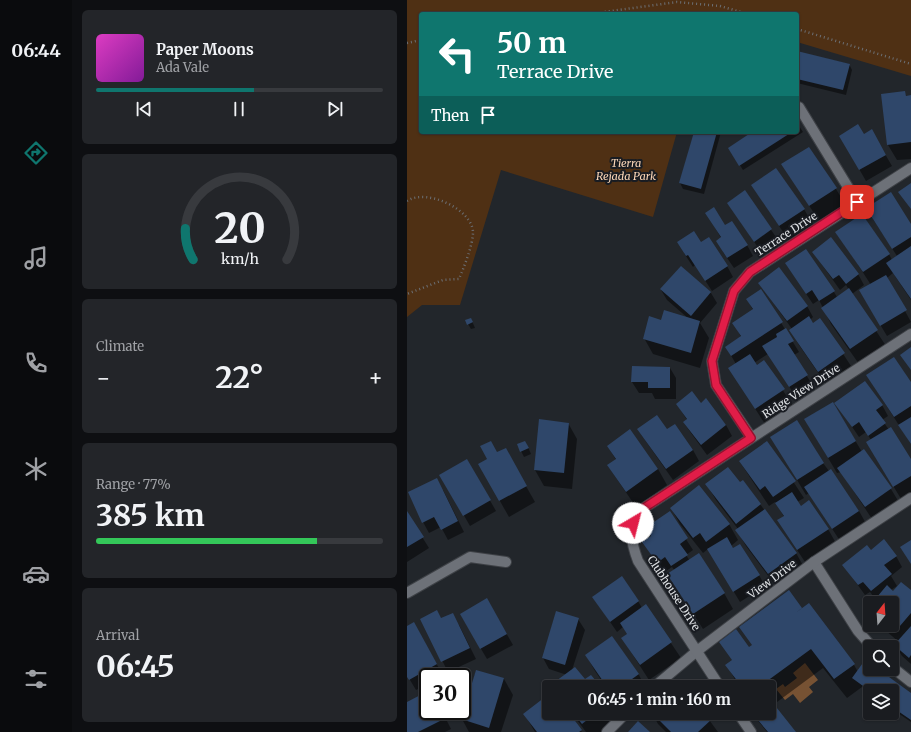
<!DOCTYPE html>
<meta charset="utf-8">
<style>
:root{--surface:#1a1c20;--page:#232529;--text:#f1f3f6;--muted:#9fa1a5;--line:#383a3e;--accent:#0f766e}
body{margin:0;font-family:Merriweather,serif;background:var(--page);color:var(--text);height:100vh;display:flex;flex-direction:column;font-size:15px;white-space:nowrap}
*{box-sizing:border-box;margin:0}
p{font-size:13px;color:var(--muted)}
.icon{flex:none;width:22px;height:22px;fill:none;stroke:currentColor;stroke-width:2;stroke-linecap:round;stroke-linejoin:round}
.map{position:relative;flex:1;overflow:hidden}
.panel{display:flex;flex-direction:column;gap:10px;padding:10px;background:#0e0f12;width:335px}
.panel>*{flex:none}
.guide{position:absolute;left:12px;top:12px;width:380px;height:122px;border-radius:4px;box-shadow:0 1px 3px #0004,0 0 0 1px var(--line);background:#0f766e;color:#fff;overflow:hidden}
.needle{width:26px;rotate:17deg}
.fabs{position:absolute;left:456px;top:596px;display:grid;gap:8px}
.fabs a{display:grid;place-items:center;width:36px;height:36px;border-radius:4px;background:var(--surface);box-shadow:0 1px 3px #0004,0 0 0 1px var(--line);font-size:20px}
.speed{position:absolute;left:12px;top:668px;display:flex;gap:8px;font-size:20px;font-weight:700;text-align:center}
.speed>*{display:grid;place-content:center;width:52px;height:52px;border-radius:50%;background:var(--surface);box-shadow:0 1px 3px #0004,0 0 0 1px var(--line);line-height:1}
.speed .limit{border:2px solid #111;border-radius:6px;background:#fff;color:#111}
.pin{position:absolute;display:grid;place-items:center;width:34px;height:34px;color:#fff;margin:-17px;border-radius:8px;box-shadow:0 2px 6px #0006}
.me{position:absolute;width:44px;margin:-22px;rotate:37deg;stroke-linejoin:round;filter:drop-shadow(0 0 3px #0008)}
.turn{display:flex;align-items:center;gap:14px;height:84px;padding:0 12px;font-size:18px}
.turn .icon{width:52px;height:52px;stroke-width:2.5}
.turn b{display:block;font-size:28px;line-height:34px}
.then{display:flex;align-items:center;height:38px;padding:0 12px;background:#0003;gap:8px;font-size:15px}
.big{font-size:30px;font-weight:700;line-height:1.1}
.panel .tile{flex:1;display:flex;flex-direction:column;justify-content:center;gap:6px;min-width:0;padding:0 14px;border-radius:6px;background:var(--page)}
.panel .dial{align-items:center;gap:0}
.dial svg{height:104px;overflow:visible;fill:none;stroke:var(--line);stroke-width:7;stroke-linecap:round;text-anchor:middle}
.dial text{fill:var(--text);stroke:none}
.song{display:flex;align-items:center;gap:12px}
.cover{width:48px;height:48px;border-radius:6px;background:linear-gradient(135deg,hsl(310 70% 55%),hsl(290 70% 35%))}
.played{height:4px;border-radius:2px;background:linear-gradient(90deg,var(--accent) 55%,var(--line) 55%)}
.keys{display:flex;justify-content:space-around;direction:ltr}
.heat{display:flex;justify-content:space-between;align-items:center;font-size:22px;direction:ltr}
.charge{height:6px;border-radius:3px;background:linear-gradient(90deg,#34c759 77%,var(--line) 0)}
.trip{position:absolute;left:135px;top:680px;width:234px;height:40px;border-radius:4px;background:var(--surface);box-shadow:0 1px 3px #0004,0 0 0 1px var(--line);font-weight:700;line-height:40px;text-align:center}
main{display:flex;flex:1;min-height:0}
.tabs{display:flex;flex-direction:column;width:72px;justify-content:space-around;align-items:center;background:#0a0b0d;color:var(--muted)}
.tabs .icon{width:28px;height:28px}
.tabs .selected{color:var(--accent)}
.tabs b{font-size:18px;color:var(--text)}
.map>svg:first-child{display:block}
.green{fill:#4f3014}
.water{fill:#775233}
.shadow{fill:#0007}
.building{fill:#2f476a}
.lines{fill:none;stroke-linecap:round;stroke-linejoin:round}
.minor-casing{stroke:#3e4146;stroke-width:12}
.path{stroke:#6c6f74;stroke-width:2.5;stroke-dasharray:1 3;stroke-linecap:butt}
.minor{stroke:#6d7178;stroke-width:10}
.route-casing{stroke:#92132f;stroke-width:10}
.route{stroke:#e11d48;stroke-width:7}
.labels{text-anchor:middle;dominant-baseline:central;stroke-width:4;stroke-linejoin:round;paint-order:stroke}
.park-label{font-size:11px;font-style:italic;fill:#fcd7b8;stroke:#191c22}
.street-label{font-size:11px;fill:#dee1e4;stroke:#191c22}
</style>
<main>
<nav class="tabs">
<b>06:44</b>
<svg class="icon selected" aria-label="directions" viewBox="0 0 24 24"><path d="M12 3l9 9-9 9-9-9zM9 14v-3h6M13 9l2 2-2 2"/></svg>
<svg class="icon" aria-label="music" viewBox="0 0 24 24"><path d="M9 18V5l10-2v13"/><circle cx="6" cy="18" r="3"/><circle cx="16" cy="16" r="3"/></svg>
<svg class="icon" aria-label="phone" viewBox="0 0 24 24"><path d="M5 4h4l2 5-3 2q2 4 5 5l2-3 5 2v4C11 20 4 13 5 4z"/></svg>
<svg class="icon" aria-label="climate" viewBox="0 0 24 24"><path d="M12 3v18M4 7l16 10M4 17L20 7"/></svg>
<svg class="icon" aria-label="car" viewBox="0 0 24 24"><path d="M5 17H2v-5l4-1 3-4h7l3 4 3 1v5h-3M9 17h6M6 11h13"/><circle cx="7" cy="17" r="2"/><circle cx="17" cy="17" r="2"/></svg>
<svg class="icon" aria-label="filters" viewBox="0 0 24 24"><path d="M4 7h16M4 17h16"/><circle cx="9" cy="7" r="2"/><circle cx="15" cy="17" r="2"/></svg>
</nav>
<section class="panel">
<div class="tile">
<div class="song"><i class="cover"></i><div><b>Paper Moons</b><p>Ada Vale</p></div></div>
<div class="played"></div>
<div class="keys"><svg class="icon" aria-label="previous" viewBox="0 0 24 24"><path d="M18 5L8 12l10 7zM5 5v14"/></svg><svg class="icon" aria-label="pause" viewBox="0 0 24 24"><path d="M8 5v14M16 5v14"/></svg><svg class="icon" aria-label="next" viewBox="0 0 24 24"><path d="M6 5l10 7-10 7zM19 5v14"/></svg></div>
</div>
<div class="tile dial"><svg viewBox="0 0 100 80">
<path d="M14 69A42 42 0 1 1 86 69"/>
<path d="M14 69A42 42 0 0 1 8 45" stroke="#0f766e"/>
<text x="50" y="56" font-size="32" font-weight="700">20</text>
<text x="50" y="72" font-size="11">km/h</text>
</svg></div>
<div class="tile"><p>Climate</p>
<div class="heat"><a>−</a><b class="big">22°</b><a>+</a></div>
</div>
<div class="tile"><p>Range · 77%</p><b class="big">385 km</b><div class="charge"></div></div>
<div class="tile"><p>Arrival</p><b class="big">06:45</b></div>
</section>
<div class="map">
<svg width="504" height="732" viewBox="0 0 504 732">
<rect width="100%" height="100%" fill="#22262b"/>
<!-- green -->
<polygon class="green" points="0,0 504,0 504,76 390,42 390,14 14,14 14,132 270,132 246,217 94,170 53,305 15,305 0,317"/>
<!-- water -->
<polygon class="water" points="398,663 411,680 402,687 406,692 393,703 386,694 378,700 369,689 376,684 378,687 390,678 386,673"/>
<!-- shadow -->
<g class="shadow">
<polygon points="390,52 442,64 445,70 439,95 390,83"/>
<polygon points="497,92 500,97 504,96 504,159 490,160 481,145"/>
<polygon points="390,123 396,132 336,170 325,153 347,132 390,132"/>
<polygon points="464,130 485,166 459,181 433,136 456,135"/>
<polygon points="288,132 314,132 297,194 276,189 273,183"/>
<polygon points="376,165 429,189 438,204 412,221"/>
<polygon points="345,185 397,209 406,225 382,241"/>
<polygon points="338,192 371,240 354,252 321,203"/>
<polygon points="466,219 504,226 504,300 486,273 480,278 504,322 480,336 453,291 464,285 430,232 482,254 485,260 490,256"/>
<polygon points="306,224 318,226 340,245 346,256 327,268 316,252 314,238"/>
<polygon points="294,244 320,266 326,277 305,291 288,265 286,267 277,253"/>
<polygon points="406,252 451,274 457,285 445,294 479,346 452,364 424,324 412,300 406,304 379,264 427,292 430,297 442,290 439,285 433,290"/>
<polygon points="274,267 304,293 310,303 293,323 302,338 293,368 246,354 237,338 255,321 282,319 260,300 254,290"/>
<polygon points="352,283 400,306 406,317 403,320 406,324 413,319 446,369 421,387 392,345 383,330 385,329"/>
<polygon points="354,290 392,352 387,355 406,386 389,397 361,354 347,363 350,366 357,361 386,406 358,424 322,368 329,364 319,347 334,337 327,323 346,310 340,299"/>
<polygon points="64,319 68,328 64,329 61,324"/>
<polygon points="263,368 269,378 269,399 248,399 245,393 232,393 225,382"/>
<polygon points="461,376 504,383 504,444 470,391"/>
<polygon points="426,403 455,452 484,489 493,504 467,522 434,472 430,473 398,419"/>
<polygon points="429,403 475,405 481,416 475,420 504,461 504,497 496,502 469,458 464,440 459,432 452,437"/>
<polygon points="270,404 294,404 319,425 325,436 300,455 284,433 277,423 280,420"/>
<polygon points="133,421 161,423 170,439 165,489 137,486 128,470"/>
<polygon points="231,430 260,430 286,450 292,461 266,480"/>
<polygon points="360,442 397,498 390,502 393,507 421,529 430,545 400,565 371,521 377,517 370,504 368,502 362,506 333,462"/>
<polygon points="111,445 121,447 124,454 117,457"/>
<polygon points="201,446 251,469 260,485 229,507 201,466 209,460"/>
<polygon points="374,453 416,463 452,511 461,527 435,544 402,493 399,495"/>
<polygon points="90,454 107,465 128,502 102,517 72,464"/>
<polygon points="60,460 89,511 63,526 34,475"/>
<polygon points="333,483 353,504 389,553 398,569 371,589 339,546 330,531 331,529 309,500 300,485"/>
<polygon points="36,490 57,532 41,540 34,527 22,533 16,522"/>
<polygon points="264,508 322,524 331,540 324,546 352,575 358,586 333,602 301,549 296,553 273,524"/>
<polygon points="0,513 22,548 0,562"/>
<polygon points="262,513 286,550 279,555 283,561 317,593 326,609 296,629 261,575 268,571 265,567 256,573 236,542 244,536"/>
<polygon points="464,551 489,556 495,567 484,576 490,586 484,590 487,592 504,591 504,664 495,656 489,646 492,642 472,625 485,625 485,603 467,603 469,600 463,592 458,595 437,566"/>
<polygon points="381,592 395,610 447,665 451,672 463,665 463,669 469,669 504,694 504,722 485,709 485,691 463,691 463,693 455,687 440,698 416,668 366,705 388,732 360,732 345,713 362,713 362,687 332,687 320,665 346,646"/>
<polygon points="186,597 231,601 235,608 239,606 274,658 242,680 215,638 221,635 216,627 210,632"/>
<polygon points="80,600 106,645 80,659 54,615"/>
<polygon points="149,612 171,619 178,630 165,670 178,681 192,687 154,687 151,682 160,675 142,669 136,658"/>
<polygon points="14,619 34,619 52,625 69,659 41,672"/>
<polygon points="6,624 36,675 21,677 21,684 9,690 0,675 0,627"/>
<polygon points="205,637 232,675 238,687 199,687 188,671 179,655"/>
<polygon points="69,671 97,679 106,695 94,732 62,732 55,719"/>
<polygon points="21,692 21,711 35,711 44,729 38,732 0,732 0,703"/>
<polygon points="142,695 142,713 160,713 175,732 128,732 118,715"/>
<polygon points="165,713 210,713 213,717 194,732 179,732"/>
<polygon points="245,713 297,713 311,732 259,732 251,724"/>
</g>
<!-- building -->
<g class="building">
<polygon points="390,51 443,64 436,90 390,79"/>
<polygon points="498,91 499,96 504,95 504,142 480,145 474,94"/>
<polygon points="451,124 457,134 465,129 479,155 452,170 432,136"/>
<polygon points="287,132 310,132 294,189 272,183"/>
<polygon points="345,132 385,132 332,166 321,148"/>
<polygon points="402,147 430,188 402,206 374,164"/>
<polygon points="369,168 398,209 372,226 344,185"/>
<polygon points="504,183 504,209 491,192"/>
<polygon points="338,190 365,229 347,242 320,203"/>
<polygon points="484,192 504,224 504,237 485,249 459,208"/>
<polygon points="307,207 318,225 325,221 341,245 320,258 309,241 314,237 298,213"/>
<polygon points="455,214 483,254 456,272 428,232"/>
<polygon points="287,231 294,242 302,237 321,266 298,281 281,255 279,256 270,242"/>
<polygon points="424,237 452,274 439,284 432,275 426,279 405,252"/>
<polygon points="504,246 504,299 479,263"/>
<polygon points="399,249 428,291 412,301 405,290 399,294 378,263"/>
<polygon points="274,266 304,292 284,316 253,289"/>
<polygon points="372,267 401,306 380,321 351,283"/>
<polygon points="479,275 500,310 473,326 452,290"/>
<polygon points="442,288 471,330 443,349 414,308"/>
<polygon points="354,289 376,322 324,356 318,347 334,336 325,323 346,309 339,299"/>
<polygon points="257,310 293,321 284,353 236,339 242,316 254,320"/>
<polygon points="402,316 406,323 413,318 438,353 411,372 382,330"/>
<polygon points="64,318 66,322 60,325 58,320"/>
<polygon points="379,328 387,341 381,344 401,375 382,387 355,346 370,337 369,334"/>
<polygon points="504,347 504,370 493,355"/>
<polygon points="343,354 350,365 357,360 378,389 348,409 321,368"/>
<polygon points="487,357 504,382 504,406 487,417 459,375"/>
<polygon points="225,366 263,367 263,388 241,388 241,382 224,382"/>
<polygon points="458,381 476,405 469,410 479,423 461,436 452,422 445,427 427,403"/>
<polygon points="285,391 294,403 299,398 319,425 294,445 276,422 280,419 269,404"/>
<polygon points="426,402 449,441 421,458 397,419"/>
<polygon points="250,415 260,429 268,424 286,450 259,469 230,429"/>
<polygon points="504,417 504,444 491,425"/>
<polygon points="132,419 162,423 157,473 127,470"/>
<polygon points="390,420 417,463 390,480 363,437"/>
<polygon points="484,427 504,459 504,476 486,487 459,442"/>
<polygon points="223,429 251,469 219,492 200,465 209,459 200,446"/>
<polygon points="84,441 90,452 99,448 120,486 92,501 71,464 80,459 73,446"/>
<polygon points="118,441 122,448 113,452 110,444"/>
<polygon points="360,441 389,481 366,497 358,486 353,490 332,461"/>
<polygon points="457,449 485,488 458,507 430,468"/>
<polygon points="60,459 84,500 56,516 32,475"/>
<polygon points="321,467 333,482 336,480 354,504 329,524 298,484"/>
<polygon points="424,469 452,511 425,529 397,487"/>
<polygon points="30,478 51,521 34,530 27,517 15,523 1,492"/>
<polygon points="292,485 323,524 299,542 293,533 286,538 263,508"/>
<polygon points="385,492 394,506 402,500 422,529 390,550 370,520 377,516 368,503"/>
<polygon points="358,509 390,553 361,574 328,530"/>
<polygon points="0,511 17,537 0,547"/>
<polygon points="263,511 281,538 273,544 281,555 264,566 258,557 250,563 235,542 244,536 238,528"/>
<polygon points="320,537 326,548 333,544 353,575 326,592 300,549"/>
<polygon points="477,539 490,556 477,565 485,574 464,591 456,582 451,585 435,565 460,545 464,550"/>
<polygon points="504,540 504,564 493,547"/>
<polygon points="292,553 318,593 286,614 260,574"/>
<polygon points="215,576 232,601 203,622 185,597"/>
<polygon points="494,582 504,590 504,613 487,633 478,625 485,625 485,603 465,603 480,585 486,591"/>
<polygon points="382,590 395,608 387,614 402,603 448,664 427,679 404,649 352,687 335,687 318,665 325,660 312,642 329,629 342,647 345,645 332,627"/>
<polygon points="80,598 100,634 73,649 53,614"/>
<polygon points="239,604 265,642 233,665 214,638 220,634 213,623"/>
<polygon points="30,610 34,618 46,613 63,648 34,662 13,619"/>
<polygon points="149,611 172,618 158,665 135,658"/>
<polygon points="7,622 30,664 2,680 0,677 0,626"/>
<polygon points="504,626 504,655 502,658 487,645"/>
<polygon points="205,636 232,674 214,687 200,687 178,655"/>
<polygon points="458,660 463,663 463,669 471,669 504,693 504,720 485,707 485,691 463,691 445,678"/>
<polygon points="168,667 178,679 184,675 194,687 154,687 149,681"/>
<polygon points="69,670 97,678 82,728 54,719"/>
<polygon points="268,682 273,687 263,687"/>
<polygon points="21,691 21,711 36,711 39,718 11,732 0,732 0,702"/>
<polygon points="142,694 142,713 162,713 175,730 172,732 130,732 116,714"/>
<polygon points="362,698 389,732 361,732 345,713 362,713"/>
<polygon points="166,713 189,713 175,724"/>
<polygon points="245,713 299,713 305,719 291,732 264,732"/>
<polygon points="231,721 243,732 221,732"/>
</g>
<g class="lines">
<!-- minor casing -->
<g class="minor-casing">
<g id="minor">
<polyline points="392,107 450,202"/>
<polyline points="344,437 309,385 305,361 327,291 343,272 504,168"/>
<polyline points="407,562 451,631 465,647"/>
<polyline points="0,593 63,557 99,562"/>
<polyline points="485,667 504,682"/>
<polyline points="247,687 290,651 407,562 504,498"/>
<path d="M313 687 231 561C222 537 222 528 237 508L504 334"/>
<polyline points="331,713 344,732"/>
<polyline points="200,732 219,713"/>
</g>
</g>
<!-- path -->
<g class="path">
<polyline points="182,14 270,2 313,6 341,14"/>
<polyline points="390,29 504,64"/>
<polyline points="0,43 14,40"/>
<path d="M0 201C19 188 65 209 66 232 66 245 57 267 52 279L36 280 0 294"/>
</g>
<!-- minor -->
<use href="#minor" class="minor"/>
</g>
<g class="lines">
<!-- route casing -->
<g class="route-casing">
<polyline id="route" points="226,523 237,508 344,438 309,385 305,361 327,291 343,272 450,202"/>
</g>
<!-- route -->
<use href="#route" class="route"/>
</g>
<g class="labels">
<!-- park labels -->
<g class="park-label">
<text x="219" y="163">Tierra<tspan x="219" dy="13">Rejada Park</tspan></text>
</g>
<!-- street labels -->
<g class="street-label">
<text transform="translate(379 234) rotate(-33)">Terrace Drive</text>
<text transform="translate(394 391) rotate(-33)">Ridge View Drive</text>
<text transform="translate(365 579) rotate(-37)">View Drive</text>
<text transform="translate(267 593) rotate(57)">Clubhouse Drive</text>
</g>
</g>
</svg>
<div class="fabs">
<a><svg class="needle" viewBox="-14 -14 28 28"><path d="M0-13l5 13h-10z" fill="#e53935"/><path d="M0 13l5-13h-10z" fill="#9fa1a5"/></svg></a>
<a><svg class="icon" aria-label="search" viewBox="0 0 24 24"><circle cx="10" cy="10" r="6"/><path d="M15 15l6 6"/></svg></a>
<a><svg class="icon" aria-label="layers" viewBox="0 0 24 24"><path d="M12 4l9 5-9 5-9-5zM3 14l9 5 9-5"/></svg></a>
</div>
<div class="speed"><div class="limit">30</div></div>
<div class="pin" style="left:450px;top:202px;background:#d93025"><svg class="icon" aria-label="arrive" viewBox="0 0 24 24"><path d="M6 21V4h12l-3 4 3 4H6"/></svg></div>
<svg class="me" style="left:226px;top:523px" viewBox="-20 -20 40 40"><circle r="19" fill="#fff"/><path d="M0-13L10 11 0 6-10 11z" fill="#e11d48"/></svg>
<div class="trip">06:45 · 1 min · 160 m</div>
<div class="guide">
<div class="turn"><svg class="icon" aria-label="left" viewBox="0 0 24 24"><path d="M17 20v-9H6M10 6l-5 5 5 5"/></svg><div><b>50 m</b>Terrace Drive</div></div>
<div class="then">Then<svg class="icon" aria-label="arrive" viewBox="0 0 24 24"><path d="M6 21V4h12l-3 4 3 4H6"/></svg></div>
</div>
</div>
</main>
